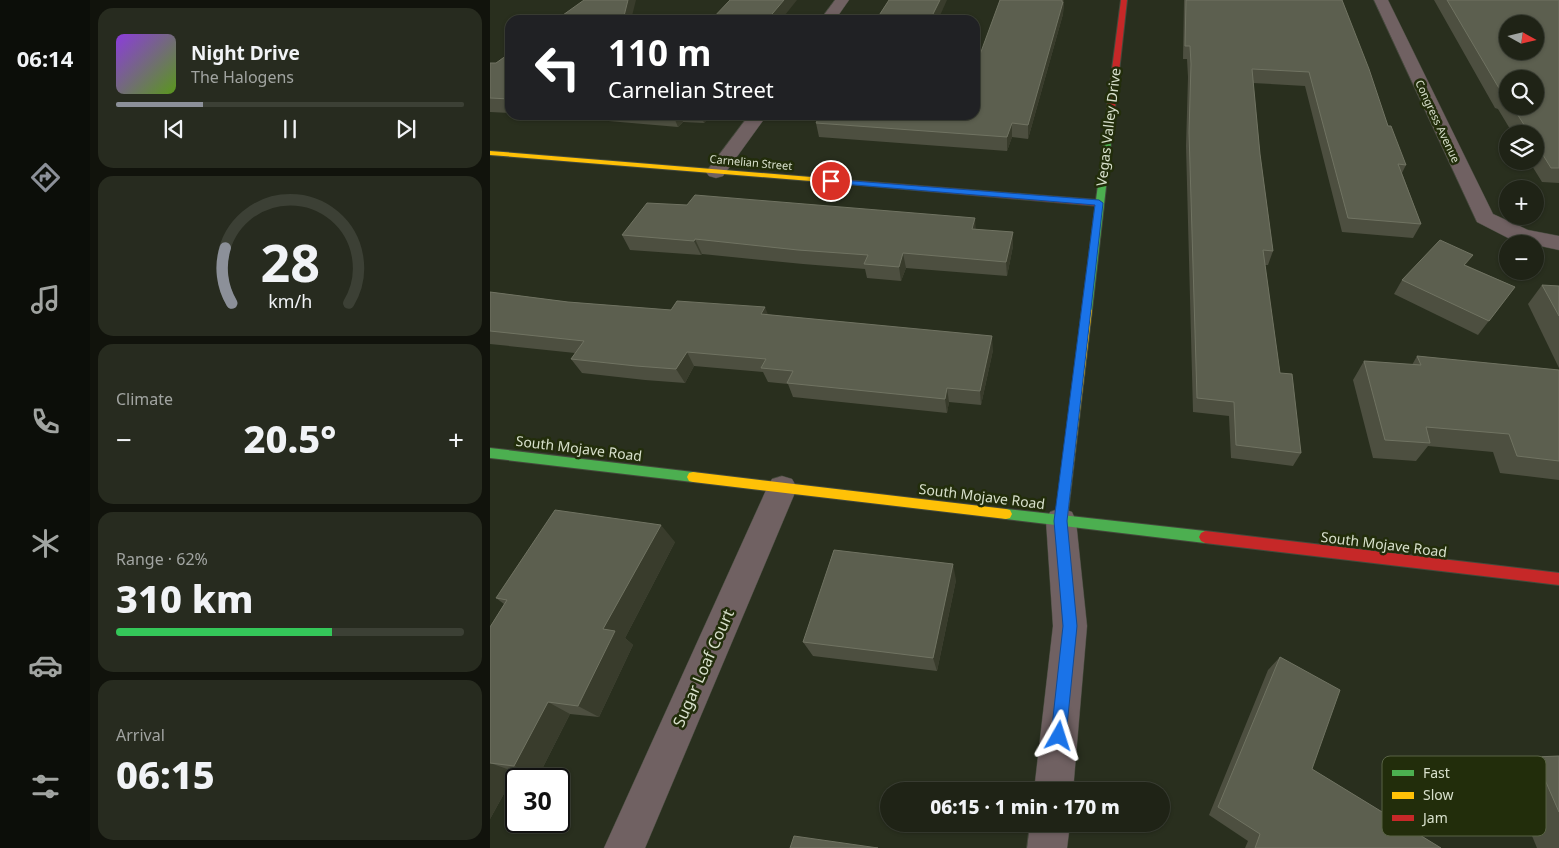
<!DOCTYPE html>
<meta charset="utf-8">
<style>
:root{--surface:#1f2316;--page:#272b1f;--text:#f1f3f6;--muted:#a1a4a1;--line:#3c4035;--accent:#8c9099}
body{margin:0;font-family:"Noto Sans",sans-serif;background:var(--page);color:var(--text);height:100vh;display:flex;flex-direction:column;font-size:19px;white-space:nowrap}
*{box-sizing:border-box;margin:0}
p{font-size:16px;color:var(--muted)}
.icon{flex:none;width:28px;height:28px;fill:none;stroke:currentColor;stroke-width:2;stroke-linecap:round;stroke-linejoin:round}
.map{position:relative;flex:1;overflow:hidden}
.sheet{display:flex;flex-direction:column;gap:8px;padding:8px;background:#11130c;width:400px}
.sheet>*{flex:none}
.guide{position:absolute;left:15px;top:15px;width:475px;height:105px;border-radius:15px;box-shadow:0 1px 4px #0004,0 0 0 1px var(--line);background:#202124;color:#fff;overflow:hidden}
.needle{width:32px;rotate:98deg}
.fabs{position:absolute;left:1009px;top:15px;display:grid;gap:10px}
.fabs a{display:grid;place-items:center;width:45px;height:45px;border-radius:50%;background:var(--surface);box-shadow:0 1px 4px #0004,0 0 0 1px var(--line);font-size:25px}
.speed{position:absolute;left:15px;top:768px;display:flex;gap:10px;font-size:25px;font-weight:700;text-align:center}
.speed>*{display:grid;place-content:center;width:65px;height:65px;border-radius:50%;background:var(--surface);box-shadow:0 1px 4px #0004,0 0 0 1px var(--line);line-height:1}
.speed .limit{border:2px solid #111;border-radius:8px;background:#fff;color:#111}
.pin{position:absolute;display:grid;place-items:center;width:42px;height:42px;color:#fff;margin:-21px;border:2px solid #fff;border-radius:50%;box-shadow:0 1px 5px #0007}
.me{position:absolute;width:55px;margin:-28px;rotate:6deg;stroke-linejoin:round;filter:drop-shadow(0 0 4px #0008)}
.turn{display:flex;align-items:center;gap:18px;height:105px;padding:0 20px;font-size:22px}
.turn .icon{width:65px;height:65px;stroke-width:2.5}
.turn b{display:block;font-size:35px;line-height:42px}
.big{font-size:38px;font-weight:800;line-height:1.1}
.sheet .widget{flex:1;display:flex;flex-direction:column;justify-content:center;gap:8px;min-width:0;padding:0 18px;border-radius:15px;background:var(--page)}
.sheet .dial{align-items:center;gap:0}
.dial svg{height:130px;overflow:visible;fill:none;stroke:var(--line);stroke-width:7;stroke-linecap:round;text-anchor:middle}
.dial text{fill:var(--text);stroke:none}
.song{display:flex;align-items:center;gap:15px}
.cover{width:60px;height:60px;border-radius:8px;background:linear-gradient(135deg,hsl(270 70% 55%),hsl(90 70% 35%))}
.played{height:5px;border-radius:2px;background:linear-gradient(90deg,var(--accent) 25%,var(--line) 25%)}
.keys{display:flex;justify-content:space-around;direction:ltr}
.heat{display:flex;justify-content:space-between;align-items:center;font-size:28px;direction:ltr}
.charge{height:8px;border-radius:4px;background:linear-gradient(90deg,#34c759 62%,var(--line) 0)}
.trip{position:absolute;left:390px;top:782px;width:290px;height:50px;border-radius:25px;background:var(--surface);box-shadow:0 1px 4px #0004,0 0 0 1px var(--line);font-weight:800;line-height:50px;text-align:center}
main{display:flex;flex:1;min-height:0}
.dock{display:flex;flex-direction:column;width:90px;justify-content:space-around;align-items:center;background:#0c0e09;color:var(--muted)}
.dock .icon{width:35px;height:35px}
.dock .current{color:var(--accent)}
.dock b{font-size:22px;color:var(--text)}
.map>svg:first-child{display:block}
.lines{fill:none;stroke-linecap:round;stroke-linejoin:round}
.street-casing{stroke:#444a3c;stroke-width:1}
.fast-casing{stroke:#444a3c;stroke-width:2}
.slow-casing{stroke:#444a3c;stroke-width:2}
.jam-casing{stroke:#444a3c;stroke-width:2}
.street{fill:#706162;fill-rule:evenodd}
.fast{fill:#4caf50;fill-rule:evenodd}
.slow{fill:#ffc107;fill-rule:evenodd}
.jam{fill:#c62828;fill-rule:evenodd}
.wall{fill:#4d4f40;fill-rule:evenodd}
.shaded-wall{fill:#393c2c}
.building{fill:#5c5f4f;stroke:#707362;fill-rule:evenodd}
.route{fill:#1a73e8;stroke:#114b97}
.labels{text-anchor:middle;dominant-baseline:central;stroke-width:5;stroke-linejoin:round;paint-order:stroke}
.far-street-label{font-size:11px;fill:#d8e0cc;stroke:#222d0b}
.street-label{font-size:14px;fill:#d8e0cc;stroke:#222d0b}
.near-street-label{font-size:16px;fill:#d8e0cc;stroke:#222d0b}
.key{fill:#222d0b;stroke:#596345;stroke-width:1}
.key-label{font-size:14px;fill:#d8e0cc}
</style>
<main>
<nav class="dock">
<b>06:14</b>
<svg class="icon current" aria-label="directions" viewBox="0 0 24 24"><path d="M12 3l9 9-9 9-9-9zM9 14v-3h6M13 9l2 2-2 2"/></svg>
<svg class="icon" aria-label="music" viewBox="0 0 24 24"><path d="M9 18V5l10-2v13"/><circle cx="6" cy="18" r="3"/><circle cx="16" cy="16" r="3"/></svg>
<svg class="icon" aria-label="phone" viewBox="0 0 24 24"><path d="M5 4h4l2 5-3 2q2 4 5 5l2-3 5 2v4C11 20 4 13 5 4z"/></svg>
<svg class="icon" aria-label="climate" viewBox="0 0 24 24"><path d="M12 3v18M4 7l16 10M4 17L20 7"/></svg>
<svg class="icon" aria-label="car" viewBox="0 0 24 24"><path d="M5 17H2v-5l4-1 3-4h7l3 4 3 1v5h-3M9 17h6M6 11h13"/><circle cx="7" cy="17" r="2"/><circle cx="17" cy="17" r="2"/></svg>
<svg class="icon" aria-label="filters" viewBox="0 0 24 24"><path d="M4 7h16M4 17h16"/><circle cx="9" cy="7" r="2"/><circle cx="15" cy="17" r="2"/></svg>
</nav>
<section class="sheet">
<div class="widget">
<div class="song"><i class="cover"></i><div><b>Night Drive</b><p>The Halogens</p></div></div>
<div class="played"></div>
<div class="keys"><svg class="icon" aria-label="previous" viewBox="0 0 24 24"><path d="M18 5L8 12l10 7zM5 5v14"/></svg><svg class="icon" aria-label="pause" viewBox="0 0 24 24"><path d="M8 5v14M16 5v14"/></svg><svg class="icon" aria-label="next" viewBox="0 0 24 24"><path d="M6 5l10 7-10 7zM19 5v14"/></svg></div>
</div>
<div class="widget dial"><svg viewBox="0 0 100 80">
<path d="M14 69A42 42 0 1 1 86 69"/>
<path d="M14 69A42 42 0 0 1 10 35" stroke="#8c9099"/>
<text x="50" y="56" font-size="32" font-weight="700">28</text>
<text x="50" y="72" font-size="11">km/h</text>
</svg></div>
<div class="widget"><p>Climate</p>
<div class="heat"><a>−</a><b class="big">20.5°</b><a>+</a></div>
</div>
<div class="widget"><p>Range · 62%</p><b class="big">310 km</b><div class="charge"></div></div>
<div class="widget"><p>Arrival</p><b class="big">06:15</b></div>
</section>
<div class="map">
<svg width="1069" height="848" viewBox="0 0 1069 848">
<rect width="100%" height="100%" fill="#292f1e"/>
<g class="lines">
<!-- street casing -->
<g class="street-casing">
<g id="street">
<polygon points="345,0 359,0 345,20 330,20"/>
<polygon points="884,0 898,0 1003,214 1038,230 1069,236 1069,250 1022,240 987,222"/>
<polygon points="259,115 277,115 233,176 226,178 219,176 216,172"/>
<polygon points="292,476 302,479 307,488 155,848 114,848 277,488 282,479"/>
<polygon points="571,508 582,512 586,521 597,626 583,791 544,791 563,626 556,521 560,512"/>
<polygon points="540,824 580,824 577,848 537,848"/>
</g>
</g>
<!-- fast casing -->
<g class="fast-casing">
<g id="fast">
<polygon points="618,106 625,108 602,310 597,313 592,310"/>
<polygon points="0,448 203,472 207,473 209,477 207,481 203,482 0,458"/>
<polygon points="516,509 715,531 719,533 721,537 719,541 715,543 516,519 512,518 510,514 512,510"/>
</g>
</g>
<!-- slow casing -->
<g class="slow-casing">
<g id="slow">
<polygon points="0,151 345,179 349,181 345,183 0,155"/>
<polygon points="597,307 602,310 577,521 575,525 571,526 567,525 565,521 592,310"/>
<polygon points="203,472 516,509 520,510 522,514 520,518 516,519 203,482 199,481 197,477 199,473"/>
</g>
</g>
<!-- jam casing -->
<g class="jam-casing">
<g id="jam">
<polygon points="631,0 637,0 625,108 621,110 617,108"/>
<polygon points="342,179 609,200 613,203 609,206 345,183 342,183"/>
<polygon points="715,531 1069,573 1069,585 715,543 711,541 709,537 711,533"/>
</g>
</g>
<!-- street -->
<use href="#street" class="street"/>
<!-- fast -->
<use href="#fast" class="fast"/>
<!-- slow -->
<use href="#slow" class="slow"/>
<!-- jam -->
<use href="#jam" class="jam"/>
</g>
<!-- wall -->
<g class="wall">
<polygon points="510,0 574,0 573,14 538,139 522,137 517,151 329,137 326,123 485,115"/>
<polygon points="694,0 852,0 898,126 916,165 912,173 931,224 923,238 852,232 815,86 763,83 770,154 783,251 778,265 775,265 790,373 811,453 803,466 741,458 739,416 703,412 696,146 698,77 697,59 693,59"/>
<path d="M944 0H1069V183L1052 182 1039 161H1045V134H1023L1008 109 1005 108ZM1018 79 1045 106H1018Z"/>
<polygon points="20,53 20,113 0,112 0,63 6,63"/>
<polygon points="49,115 221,115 214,123 193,122 188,127"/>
<polygon points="486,229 523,246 517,276 416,268 411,281 377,278 375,269 313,264 212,254 211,255 140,250 132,235"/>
<polygon points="976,265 1025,287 988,335 904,294 912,280"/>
<polygon points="1052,285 1069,286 1069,368 1038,304"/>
<polygon points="0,292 78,302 181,310 278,315 503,350 491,405 459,402 457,413 303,397 298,384 278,382 273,372 204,366 195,383 155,380 92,373 81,359 85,353 0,344"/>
<polygon points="927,356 1069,370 1069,480 1010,473 1003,452 938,446 926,461 883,458 863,380 874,361 922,365"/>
<polygon points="185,542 135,638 143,645 109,717 80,714 49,775 26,772 0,819 0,627 14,604 6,598"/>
<polygon points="466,580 447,671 323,656 313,642"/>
<polygon points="790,657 822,769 951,848 755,848 758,841 719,815 778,670"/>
<polygon points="1069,756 1069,848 1047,848 1014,768 1045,757"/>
</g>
<!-- shaded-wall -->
<g class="shaded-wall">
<polygon points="138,0 146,0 141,20 133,20"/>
<polygon points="294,0 307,0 291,20 277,20"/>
<polygon points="450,0 457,0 448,20 440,20"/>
<polygon points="572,0 574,0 573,14 538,139 538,125"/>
<polygon points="183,115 191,115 193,122 188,127"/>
<polygon points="211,115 221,115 214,123"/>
<polygon points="522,123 522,137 517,151 517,137"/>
<polygon points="485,218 486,232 482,229"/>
<polygon points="523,232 523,246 517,276 516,262"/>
<polygon points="205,239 212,254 211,255 204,241"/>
<polygon points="413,253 416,268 411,281 409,267"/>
<polygon points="983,255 973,269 974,265"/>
<polygon points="275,307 281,322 271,314"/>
<polygon points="502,336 503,350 491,405 490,391"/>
<polygon points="197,352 204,366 195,383 186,369"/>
<polygon points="457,388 459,402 457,413 455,399"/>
<polygon points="171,525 185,542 135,638 143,645 109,717 88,706 113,629"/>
<polygon points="463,564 466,580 447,671 443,658"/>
<polygon points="58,702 80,714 49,775 24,766"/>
<polygon points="0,763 26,772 0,819"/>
</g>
<!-- building -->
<g class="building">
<polygon points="94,0 138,0 133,20 66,20"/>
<polygon points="240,0 294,0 277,20 221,20"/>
<polygon points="399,0 450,0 440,20 386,20"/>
<polygon points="510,0 572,0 572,2 573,2 538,125 522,123 517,137 326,123 330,115 485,115 485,68"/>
<polygon points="696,0 852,0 879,69 898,126 901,126 916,165 908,164 931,224 858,218 819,72 762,69 770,154 783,251 773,250 790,373 802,374 811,453 746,445 744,402 707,398 699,132 701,64 700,46 695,46"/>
<path d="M957 0H1069V168H1061L1045 142V134H1040L1022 106H1045V79H1018V98L1015 95H1013ZM1018 24H1045V51H1018Z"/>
<polygon points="20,53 20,99 0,98 0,63 6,63"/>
<polygon points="205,195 485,218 482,229 523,232 516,262 413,253 409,267 374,264 378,255 308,250 205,239 204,241 132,235 157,203 197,205"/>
<polygon points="950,240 983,255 974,265 1025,287 999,321 912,280"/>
<polygon points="1052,285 1069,286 1069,316"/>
<polygon points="0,292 78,302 181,310 187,301 275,307 271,314 502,336 490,391 457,388 455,399 297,383 303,371 271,368 276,359 197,352 186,369 146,366 81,359 94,341 0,331"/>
<polygon points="927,356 1069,370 1069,461 1027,456 1019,434 936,427 940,443 895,440 874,361 931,365"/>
<polygon points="65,510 171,525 113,629 125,631 88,706 58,702 24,766 0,763 0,627 17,600 6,598"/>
<polygon points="344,550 463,564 443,658 313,642"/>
<polygon points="790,657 850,690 822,769 951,848 765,848 770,834 728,807"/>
<polygon points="1069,756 1069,812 1045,757"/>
<polygon points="304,836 388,848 300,848"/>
</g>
<!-- route -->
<polygon class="route" points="338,179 609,200 613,203 577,521 587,626 576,736 574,742 569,744 563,742 561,736 573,626 564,521 605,205 341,183 338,183"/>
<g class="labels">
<!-- far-street labels -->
<g class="far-street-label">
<text transform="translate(948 121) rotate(65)">Congress Avenue</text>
<text transform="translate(261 162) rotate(5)">Carnelian Street</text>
</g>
<!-- street labels -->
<g class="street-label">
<text transform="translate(618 127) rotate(-83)">Vegas Valley Drive</text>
<text transform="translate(89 448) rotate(7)">South Mojave Road</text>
<text transform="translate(492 496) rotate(7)">South Mojave Road</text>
<text transform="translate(894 544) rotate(7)">South Mojave Road</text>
</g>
<!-- near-street labels -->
<g class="near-street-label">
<text transform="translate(213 668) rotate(-66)">Sugar Loaf Court</text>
</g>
</g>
<!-- legend -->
<rect x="892" y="756" width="164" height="80" rx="8" class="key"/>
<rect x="902" y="770" width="22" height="6" fill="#4caf50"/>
<rect x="902" y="792" width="22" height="7" fill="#ffc107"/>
<rect x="902" y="815" width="22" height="6" fill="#c62828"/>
<g class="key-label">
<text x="933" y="778">Fast</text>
<text x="933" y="800">Slow</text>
<text x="933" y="823">Jam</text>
</g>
</svg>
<div class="fabs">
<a><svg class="needle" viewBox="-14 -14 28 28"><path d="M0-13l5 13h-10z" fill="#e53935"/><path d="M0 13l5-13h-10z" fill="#a1a4a1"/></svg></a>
<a><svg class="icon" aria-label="search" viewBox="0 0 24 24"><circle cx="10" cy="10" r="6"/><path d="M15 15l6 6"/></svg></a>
<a><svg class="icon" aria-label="layers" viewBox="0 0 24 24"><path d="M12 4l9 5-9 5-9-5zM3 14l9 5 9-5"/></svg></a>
<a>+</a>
<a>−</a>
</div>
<div class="speed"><div class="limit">30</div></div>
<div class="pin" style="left:341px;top:181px;background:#d93025"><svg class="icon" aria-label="arrive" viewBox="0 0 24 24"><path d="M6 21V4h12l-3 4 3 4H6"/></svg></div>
<svg class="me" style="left:569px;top:736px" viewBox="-20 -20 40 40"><path d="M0-17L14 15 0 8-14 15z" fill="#1a73e8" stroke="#fff" stroke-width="4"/></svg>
<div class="trip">06:15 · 1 min · 170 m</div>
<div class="guide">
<div class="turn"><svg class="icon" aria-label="left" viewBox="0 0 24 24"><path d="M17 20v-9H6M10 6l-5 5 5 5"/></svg><div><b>110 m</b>Carnelian Street</div></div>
</div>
</div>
</main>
